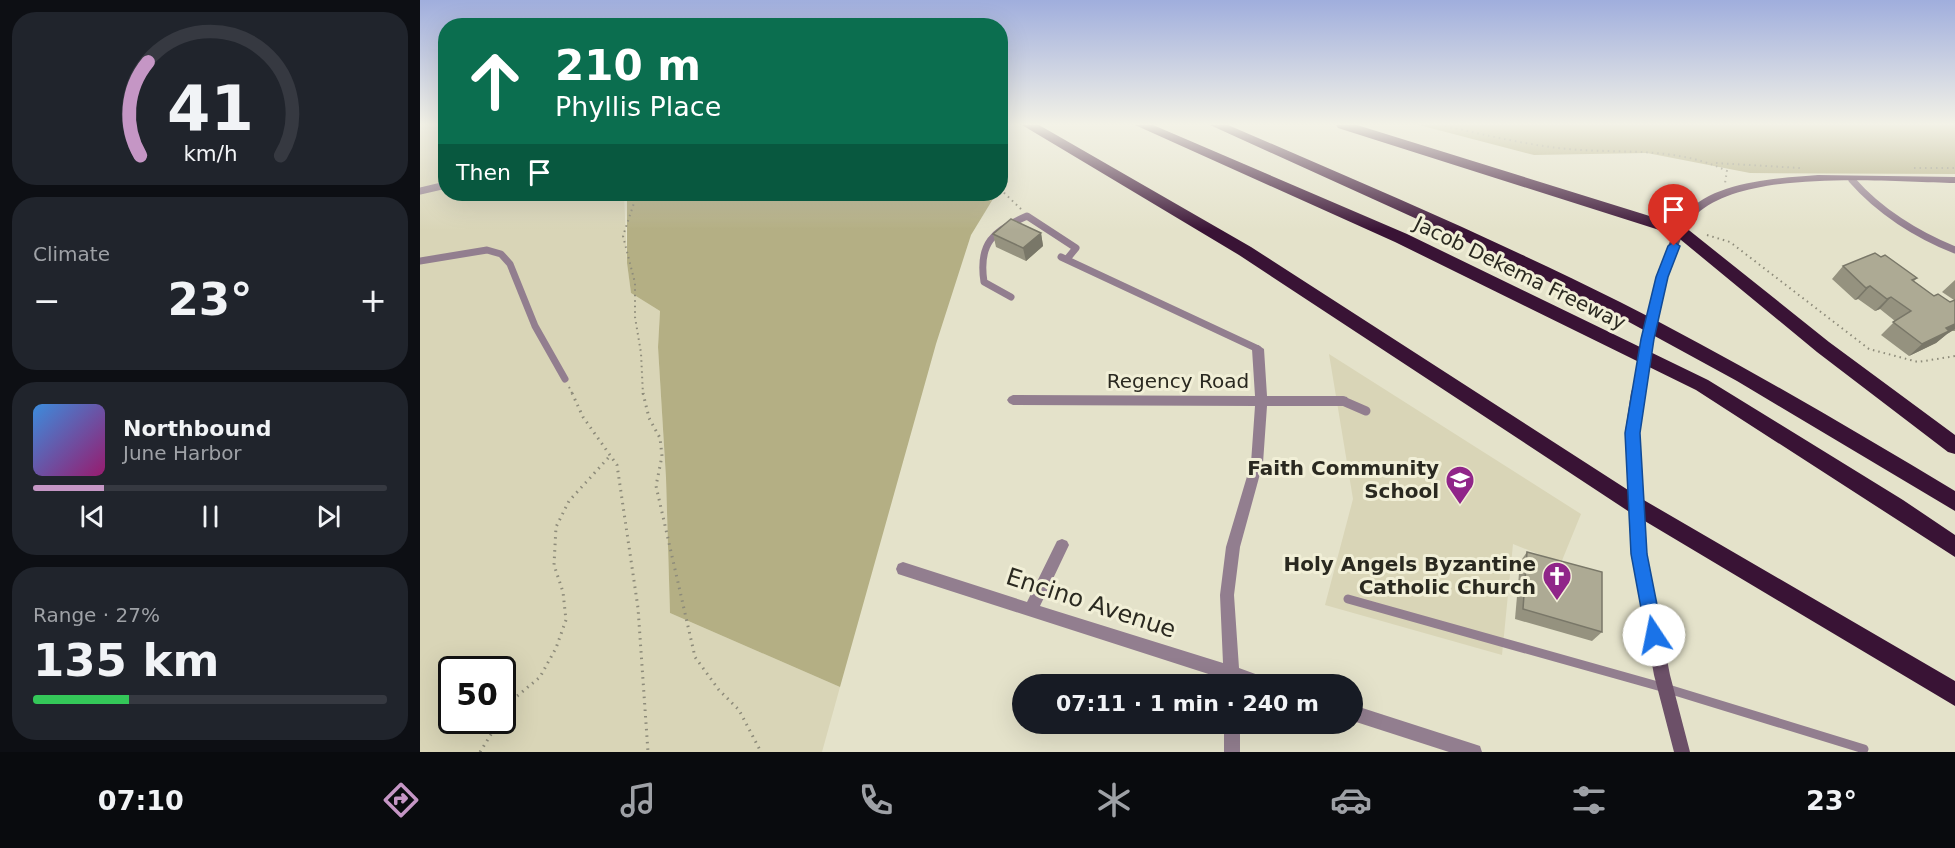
<!DOCTYPE html>
<meta charset="utf-8">
<style>
:root{--surface:#171b24;--page:#20242c;--text:#f1f3f6;--muted:#9ea1a6;--line:#363941;--accent:#c596c5}
body{margin:0;font-family:"DejaVu Sans",sans-serif;background:var(--page);color:var(--text);height:100vh;display:flex;flex-direction:column;font-size:22px;white-space:nowrap}
*{box-sizing:border-box;margin:0}
p{font-size:20px;color:var(--muted)}
.icon{flex:none;width:33px;height:33px;fill:none;stroke:currentColor;stroke-width:2;stroke-linecap:round;stroke-linejoin:round}
.map{position:relative;flex:1;overflow:hidden}
.drawer{display:flex;flex-direction:column;gap:12px;padding:12px;background:#0d0f14;width:420px}
.drawer>*{flex:none}
.banner{position:absolute;left:18px;top:18px;width:570px;height:183px;border-radius:24px;box-shadow:0 6px 24px #0002;background:#0b6e4f;color:#fff;overflow:hidden}
.speed{position:absolute;left:18px;top:656px;display:flex;gap:12px;font-size:30px;font-weight:700;text-align:center}
.speed>*{display:grid;place-content:center;width:78px;height:78px;border-radius:50%;background:var(--surface);box-shadow:0 6px 24px #0002;line-height:1}
.speed .limit{border:3px solid #111;border-radius:9px;background:#fff;color:#111}
.pin{position:absolute;display:grid;place-items:center;width:51px;height:51px;color:#fff;margin:-62px -26px;border-radius:50% 50% 50% 0;rotate:-45deg;box-shadow:0 0 6px #0007}
.pin .icon{rotate:45deg}
.me{position:absolute;width:66px;margin:-33px;rotate:349deg;stroke-linejoin:round;filter:drop-shadow(0 0 4px #0008)}
.turn{display:flex;align-items:center;gap:21px;height:126px;padding:0 18px;font-size:27px}
.turn .icon{width:78px;height:78px;stroke-width:2.5}
.turn b{display:block;font-size:42px;line-height:51px}
.then{display:flex;align-items:center;height:57px;padding:0 18px;background:#0003;gap:12px;font-size:22px}
.big{font-size:45px;font-weight:600;line-height:1.1}
.drawer .widget{flex:1;display:flex;flex-direction:column;justify-content:center;gap:9px;min-width:0;padding:0 21px;border-radius:24px;background:var(--page)}
.drawer .dial{align-items:center;gap:0}
.dial svg{height:156px;overflow:visible;fill:none;stroke:var(--line);stroke-width:7;stroke-linecap:round;text-anchor:middle}
.dial text{fill:var(--text);stroke:none}
.song{display:flex;align-items:center;gap:18px}
.cover{width:72px;height:72px;border-radius:9px;background:linear-gradient(135deg,hsl(210 70% 55%),hsl(320 70% 35%))}
.played{height:6px;border-radius:3px;background:linear-gradient(90deg,var(--accent) 20%,var(--line) 20%)}
.keys{display:flex;justify-content:space-around;direction:ltr}
.heat{display:flex;justify-content:space-between;align-items:center;font-size:33px;direction:ltr}
.charge{height:9px;border-radius:4px;background:linear-gradient(90deg,#34c759 27%,var(--line) 0)}
.trip{position:absolute;left:592px;top:674px;width:351px;height:60px;border-radius:30px;background:var(--surface);box-shadow:0 6px 24px #0002;font-weight:600;line-height:60px;text-align:center}
.tabs{display:flex;height:96px;justify-content:space-around;align-items:center;background:#090b0e;color:var(--muted)}
.tabs .icon{width:42px;height:42px}
.tabs .current{color:var(--accent)}
.tabs b{font-size:27px;color:var(--text)}
main{display:flex;flex:1;min-height:0}
.map>svg:first-child{display:block}
.built{fill:#d9d5b7;fill-rule:evenodd}
.green{fill:#b4af84}
.lines{fill:none;stroke-linecap:round;stroke-linejoin:round}
.path-far1{stroke:#8d8b7a;stroke-width:2;stroke-dasharray:1.5 4;stroke-linecap:butt}
.path{stroke:#8d8b7a;stroke-width:3;stroke-dasharray:1.5 5;stroke-linecap:butt}
.lane-far1{stroke:#927e8f;stroke-width:7}
.lane{stroke:#927e8f;stroke-width:9}
.street{fill:#927e8f;fill-rule:evenodd}
.secondary{fill:#6c5068;fill-rule:evenodd}
.highway{fill:#391335;fill-rule:evenodd}
.secondary-bridge-far1{stroke:#6c5068;stroke-width:10}
.secondary-bridge{stroke:#6c5068;stroke-width:14}
.wall{fill:#95927f}
.shaded-wall{fill:#797768}
.building{fill:#adaa94;stroke:#797768;stroke-width:1.5}
.route{fill:#1a73e8;stroke:#114b97;stroke-width:1.5}
.labels{text-anchor:middle;dominant-baseline:central;stroke-width:6;stroke-linejoin:round;paint-order:stroke}
.street-label{font-size:20px;fill:#2a2920;stroke:#f1efd7}
.poi-label{font-size:20px;font-weight:bold;fill:#2a2920;stroke:#f1efd7;text-anchor:end}
.near-street-label{font-size:24px;fill:#2a2920;stroke:#f1efd7}
</style>
<main>
<section class="drawer">
<div class="widget dial"><svg viewBox="0 0 100 80">
<path d="M14 69A42 42 0 1 1 86 69"/>
<path d="M14 69A42 42 0 0 1 18 21" stroke="#c596c5"/>
<text x="50" y="56" font-size="32" font-weight="700">41</text>
<text x="50" y="72" font-size="11">km/h</text>
</svg></div>
<div class="widget"><p>Climate</p>
<div class="heat"><a>−</a><b class="big">23°</b><a>+</a></div>
</div>
<div class="widget">
<div class="song"><i class="cover"></i><div><b>Northbound</b><p>June Harbor</p></div></div>
<div class="played"></div>
<div class="keys"><svg class="icon" aria-label="previous" viewBox="0 0 24 24"><path d="M18 5L8 12l10 7zM5 5v14"/></svg><svg class="icon" aria-label="pause" viewBox="0 0 24 24"><path d="M8 5v14M16 5v14"/></svg><svg class="icon" aria-label="next" viewBox="0 0 24 24"><path d="M6 5l10 7-10 7zM19 5v14"/></svg></div>
</div>
<div class="widget"><p>Range · 27%</p><b class="big">135 km</b><div class="charge"></div></div>
</section>
<div class="map">
<svg width="1535" height="752" viewBox="0 0 1535 752">
<rect width="100%" height="100%" fill="#e4e2ca"/>
<!-- built -->
<g class="built">
<path d="M0 125H25L26 194H204L207 263 211 293 240 311 238 347 246 478 250 613 420 687 402 752H0ZM32 669H82V720H32Z"/>
<polygon points="909,354 1161,514 1141,563 1093,544 1082,655 905,605 933,499"/>
</g>
<!-- green -->
<g class="green">
<polygon points="999,125 1535,125 1535,174 1330,173 1227,153 1114,155"/>
<polygon points="207,194 576,194 551,235 516,344 420,687 250,613 246,478 238,347 240,311 211,293 207,263"/>
</g>
<g class="lines">
<!-- path-far1 -->
<g class="path-far1">
<path d="M1025 126C1066 135 1106 145 1148 149 1203 154 1256 146 1307 171L1305 183"/>
<polyline points="1296,163 1380,168"/>
<polyline points="1494,168 1535,168"/>
<polyline points="580,189 601,209"/>
<polyline points="217,194 203,236 215,283 215,317 221,353 223,395"/>
<polyline points="1287,235 1310,242 1449,349 1498,362 1535,356"/>
<polyline points="149,387 153,395"/>
</g>
<!-- path -->
<g class="path">
<polyline points="152,393 163,417 197,465 218,608 228,752"/>
<polyline points="223,393 229,418 240,438 242,456 236,486 275,657 299,690 319,710 341,752"/>
<polyline points="82,717 96,697 120,677 136,648 146,620 143,592 134,565 136,527 149,501 189,457"/>
<polyline points="60,752 80,720"/>
</g>
<!-- lane-far1 -->
<g class="lane-far1">
<path d="M1432 180C1459 211 1497 235 1535 250"/>
<polyline points="0,191 26,185"/>
<polyline points="641,257 838,349"/>
<polyline points="0,261 67,250 81,254 90,264 115,326 145,379"/>
<path d="M591 297 564 282C558 243 573 231 607 216L656 248 647 259"/>
</g>
<!-- lane -->
<g class="lane">
<polyline points="923,401 946,411"/>
<polyline points="928,599 1245,688 1444,749"/>
</g>
<!-- street -->
<g class="street">
<polygon points="838,345 844,349 847,396 923,396 927,397 929,401 927,405 923,406 847,406 843,463 820,547 814,595 819,668 849,679 852,684 804,684 804,679 478,574 476,569 478,564 483,562 607,602 637,541 642,539 647,541 649,545 620,606 803,663 800,595 806,547 831,463 835,406 593,405 589,403 587,400 589,397 593,395 835,396 832,349"/>
<polygon points="933,705 1054,744 1060,746 1062,752 1029,752 933,721"/>
<rect x="804" y="723" width="16" height="29"/>
</g>
<!-- secondary -->
<g class="secondary">
<path d="M1398 175 1535 177V183C1470 182 1326 168 1277 214 1259 231 1256 259 1246 280H1238L1237 277C1245 255 1251 232 1266 214 1292 181 1360 178 1398 175Z"/>
<polygon points="1212,428 1216,429 1218,433 1226,553 1250,675 1270,752 1254,752 1234,675 1212,553 1206,433 1208,429"/>
</g>
<!-- highway -->
<g class="highway">
<polygon points="602,125 619,125 831,247 1222,499 1535,681 1535,706 1208,511 819,255"/>
<polygon points="715,125 733,125 987,234 1288,380 1483,500 1535,535 1535,557 1276,390 975,242"/>
<path d="M790 125H808C940 182 1072 238 1200 302 1315 360 1425 425 1535 491V511L1317 381 1187 310 1041 239Z"/>
<polygon points="916,125 937,125 1265,227 1409,342 1535,435 1535,454 1528,452 1397,352 1255,235 918,128"/>
</g>
<!-- secondary-bridge-far1 -->
<polyline class="secondary-bridge-far1" points="1218,395 1227,339 1242,277"/>
<!-- secondary-bridge -->
<polyline class="secondary-bridge" points="1212,433 1218,393"/>
</g>
<!-- wall -->
<g class="wall">
<polygon points="621,233 623,246 606,261 576,247 573,234"/>
<polygon points="1461,257 1497,278 1494,281 1514,296 1530,302 1534,300 1522,292 1535,280 1535,331 1532,331 1527,334 1516,343 1489,356 1461,335 1475,321 1460,309 1455,311 1438,299 1435,300 1412,279 1423,266"/>
<polygon points="1107,552 1182,632 1172,641 1095,619 1100,562"/>
</g>
<!-- shaded-wall -->
<g class="shaded-wall">
<polygon points="621,233 623,246 606,261 603,248"/>
<polygon points="1450,286 1438,299 1435,300 1446,288"/>
<polygon points="1471,297 1460,309 1455,311 1467,299"/>
<polygon points="1535,324 1535,329 1527,334 1516,343 1489,356 1502,344 1526,328"/>
</g>
<!-- building -->
<g class="building">
<polygon points="591,219 621,233 603,248 573,234"/>
<polygon points="1455,253 1461,257 1465,255 1497,278 1492,280 1514,296 1518,294 1530,302 1535,300 1535,324 1526,328 1529,331 1502,344 1473,322 1491,311 1471,297 1467,299 1450,286 1446,288 1423,266"/>
<polygon points="1107,552 1182,572 1182,632 1103,609"/>
</g>
<!-- sky -->
<linearGradient id="sky" x2="0" y2="1"><stop stop-color="#a0aedd"/><stop offset="0.54" stop-color="#f3f2e7"/><stop offset="1" stop-color="#f3f2e7" stop-opacity="0"/></linearGradient>
<rect width="1535" height="230" fill="url(#sky)"/>
<!-- route -->
<polygon class="route" points="1254,242 1260,246 1248,277 1234,339 1220,433 1227,554 1243,635 1240,641 1234,643 1228,641 1226,635 1211,554 1205,433 1221,339 1236,277 1248,246"/>
<!-- icons -->
<defs>
<g id="school-pin" transform="scale(1.5)"><path d="M0 17L-7.5 6A9.5 9.5 0 1 1 7.5 6Z" fill="#902589" stroke="#f1efd7"/><path d="M0-5L7-2L0 1L-7-2ZM-4 1L0 2.5L4 1V4Q0 6-4 4Z" fill="#fff"/></g>
<g id="church-pin" transform="scale(1.5)"><path d="M0 17L-7.5 6A9.5 9.5 0 1 1 7.5 6Z" fill="#902589" stroke="#f1efd7"/><path d="M-1.2-6h2.4v3.5h3.3v2.4h-3.3V6h-2.4V-.1h-3.3v-2.4h3.3Z" fill="#fff"/></g>
</defs>
<g fill-rule="evenodd">
<use href="#school-pin" x="1040" y="480"/>
<use href="#church-pin" x="1137" y="576"/>
</g>
<g class="labels">
<!-- street labels -->
<g class="street-label">
<text transform="translate(1100 273) rotate(26)">Jacob Dekema Freeway</text>
<text x="758" y="381">Regency Road</text>
</g>
<!-- poi labels -->
<g class="poi-label">
<text x="1019" y="468">Faith Community<tspan x="1019" dy="23">School</tspan></text>
<text x="1116" y="564">Holy Angels Byzantine<tspan x="1116" dy="23">Catholic Church</tspan></text>
</g>
<!-- near-street labels -->
<g class="near-street-label">
<text transform="translate(671 603) rotate(18)">Encino Avenue</text>
</g>
</g>
</svg>
<div class="speed"><div class="limit">50</div></div>
<div class="pin" style="left:1254px;top:246px;background:#d93025"><svg class="icon" aria-label="arrive" viewBox="0 0 24 24"><path d="M6 21V4h12l-3 4 3 4H6"/></svg></div>
<svg class="me" style="left:1234px;top:635px" viewBox="-20 -20 40 40"><circle r="19" fill="#fff"/><path d="M0-13L10 11 0 6-10 11z" fill="#1a73e8"/></svg>
<div class="trip">07:11 · 1 min · 240 m</div>
<div class="banner">
<div class="turn"><svg class="icon" aria-label="ahead" viewBox="0 0 24 24"><path d="M12 20V5M6 11l6-6 6 6"/></svg><div><b>210 m</b>Phyllis Place</div></div>
<div class="then">Then<svg class="icon" aria-label="arrive" viewBox="0 0 24 24"><path d="M6 21V4h12l-3 4 3 4H6"/></svg></div>
</div>
</div>
</main>
<nav class="tabs">
<b>07:10</b>
<svg class="icon current" aria-label="directions" viewBox="0 0 24 24"><path d="M12 3l9 9-9 9-9-9zM9 14v-3h6M13 9l2 2-2 2"/></svg>
<svg class="icon" aria-label="music" viewBox="0 0 24 24"><path d="M9 18V5l10-2v13"/><circle cx="6" cy="18" r="3"/><circle cx="16" cy="16" r="3"/></svg>
<svg class="icon" aria-label="phone" viewBox="0 0 24 24"><path d="M5 4h4l2 5-3 2q2 4 5 5l2-3 5 2v4C11 20 4 13 5 4z"/></svg>
<svg class="icon" aria-label="climate" viewBox="0 0 24 24"><path d="M12 3v18M4 7l16 10M4 17L20 7"/></svg>
<svg class="icon" aria-label="car" viewBox="0 0 24 24"><path d="M5 17H2v-5l4-1 3-4h7l3 4 3 1v5h-3M9 17h6M6 11h13"/><circle cx="7" cy="17" r="2"/><circle cx="17" cy="17" r="2"/></svg>
<svg class="icon" aria-label="filters" viewBox="0 0 24 24"><path d="M4 7h16M4 17h16"/><circle cx="9" cy="7" r="2"/><circle cx="15" cy="17" r="2"/></svg>
<b>23°</b>
</nav>
